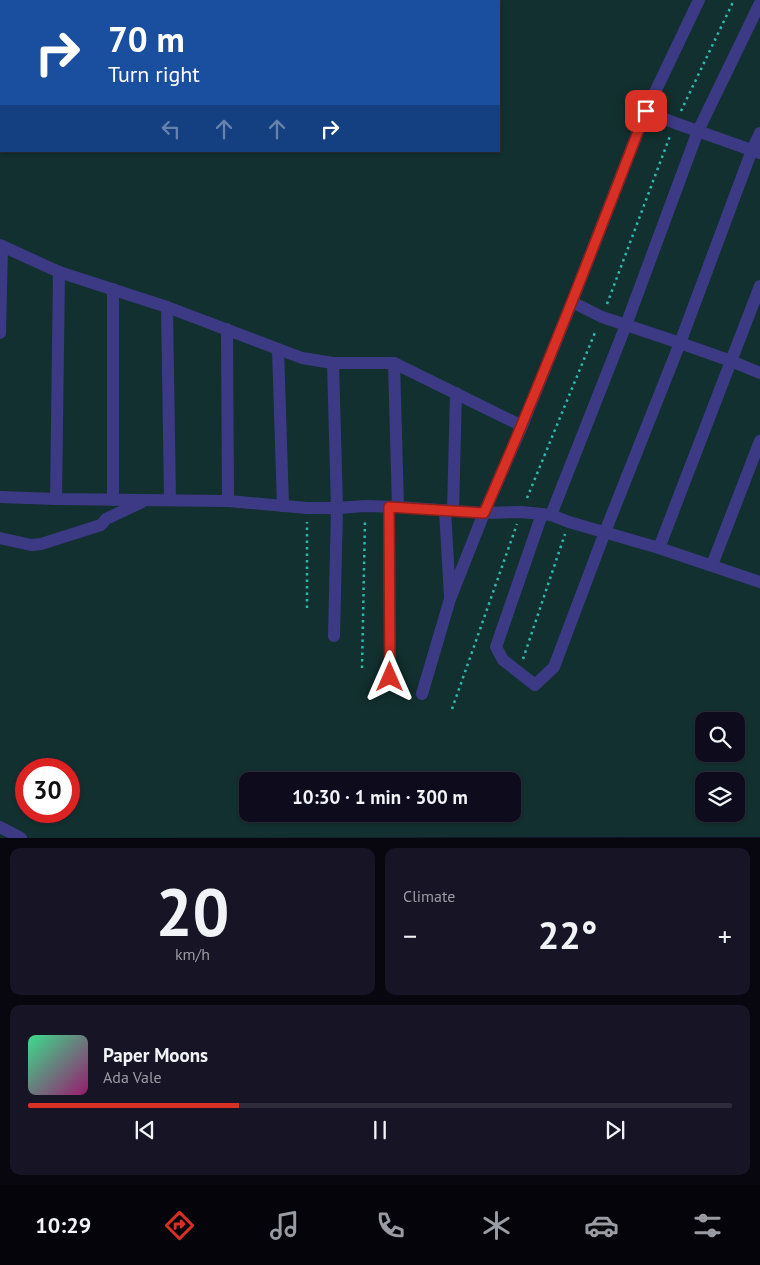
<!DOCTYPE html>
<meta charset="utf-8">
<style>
:root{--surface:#0e0b1c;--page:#171425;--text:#f1f3f6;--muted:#9b9ba3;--line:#2e2b3b;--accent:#d93025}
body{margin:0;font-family:"PT Sans",sans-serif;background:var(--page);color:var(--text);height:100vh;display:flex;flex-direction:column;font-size:19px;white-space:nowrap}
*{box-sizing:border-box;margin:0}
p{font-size:16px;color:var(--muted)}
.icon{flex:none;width:28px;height:28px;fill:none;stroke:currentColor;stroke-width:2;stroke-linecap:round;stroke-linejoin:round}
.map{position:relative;height:838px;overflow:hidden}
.panel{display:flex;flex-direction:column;gap:10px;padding:10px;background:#08060f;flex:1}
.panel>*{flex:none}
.hud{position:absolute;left:0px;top:0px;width:500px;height:152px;box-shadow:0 1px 4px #0004,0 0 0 1px var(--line);background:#1a4fa0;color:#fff;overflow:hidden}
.fabs{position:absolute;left:695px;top:712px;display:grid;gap:10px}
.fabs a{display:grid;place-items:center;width:50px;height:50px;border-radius:10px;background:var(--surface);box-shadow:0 1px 4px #0004,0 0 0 1px var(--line);font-size:25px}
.speed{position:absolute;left:15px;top:758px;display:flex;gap:10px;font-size:25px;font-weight:700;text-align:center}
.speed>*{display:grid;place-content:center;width:65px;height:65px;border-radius:50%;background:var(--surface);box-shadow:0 1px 4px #0004,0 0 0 1px var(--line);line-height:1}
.speed .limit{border:8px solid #d22;background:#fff;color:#111}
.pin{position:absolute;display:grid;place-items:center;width:42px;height:42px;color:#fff;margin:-21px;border-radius:10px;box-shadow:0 2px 8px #0006}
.me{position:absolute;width:55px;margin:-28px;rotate:0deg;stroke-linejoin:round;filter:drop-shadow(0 0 4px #0008)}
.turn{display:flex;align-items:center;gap:18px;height:105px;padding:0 25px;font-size:22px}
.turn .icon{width:65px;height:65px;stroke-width:2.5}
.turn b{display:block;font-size:35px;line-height:42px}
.lanes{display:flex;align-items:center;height:48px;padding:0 25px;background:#0003;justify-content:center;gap:25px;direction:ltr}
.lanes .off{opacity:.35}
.big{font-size:38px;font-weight:700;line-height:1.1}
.panel .card{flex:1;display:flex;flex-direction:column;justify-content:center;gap:8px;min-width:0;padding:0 18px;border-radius:10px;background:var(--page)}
.panel .dial{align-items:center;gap:0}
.dial b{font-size:65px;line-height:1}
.song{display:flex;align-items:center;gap:15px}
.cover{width:60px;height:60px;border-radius:8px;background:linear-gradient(135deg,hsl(150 70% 55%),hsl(320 70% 35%))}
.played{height:5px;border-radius:2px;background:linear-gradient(90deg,var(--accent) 30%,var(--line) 30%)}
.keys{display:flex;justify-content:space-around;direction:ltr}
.heat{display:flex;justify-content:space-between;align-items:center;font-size:28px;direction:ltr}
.panel .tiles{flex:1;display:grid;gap:10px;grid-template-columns:1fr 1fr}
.card:last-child{grid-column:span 2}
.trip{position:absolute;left:239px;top:772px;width:282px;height:50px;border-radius:10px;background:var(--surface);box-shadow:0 1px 4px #0004,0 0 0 1px var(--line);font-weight:700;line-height:50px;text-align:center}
.tab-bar{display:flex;height:80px;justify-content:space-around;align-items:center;background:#06040b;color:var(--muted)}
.tab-bar .icon{width:35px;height:35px}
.tab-bar .on{color:var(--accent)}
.tab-bar b{font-size:22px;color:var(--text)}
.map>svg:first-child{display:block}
.green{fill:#12302f;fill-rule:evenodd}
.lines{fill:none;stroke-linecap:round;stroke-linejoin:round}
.path{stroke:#2fb8b0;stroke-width:2.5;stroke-dasharray:2.5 4;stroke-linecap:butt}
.minor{stroke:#3d3a85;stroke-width:12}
.route-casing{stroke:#8d1f18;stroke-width:12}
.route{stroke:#d93025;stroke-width:9}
</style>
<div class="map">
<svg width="760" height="838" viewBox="0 0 760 838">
<rect width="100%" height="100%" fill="#130f26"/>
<!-- green -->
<path class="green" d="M0 0H760V837L0 838ZM1 1H499V151H1ZM704 721H736V754H704ZM26 769H69V811H26ZM248 781H512V814H248ZM704 781H736V814H704Z"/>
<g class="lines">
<!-- path -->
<g class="path">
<polyline points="681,111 734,0"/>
<polyline points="607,304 670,136"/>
<polyline points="527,498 596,330"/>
<polyline points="307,608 307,522"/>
<polyline points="523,659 565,534"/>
<polyline points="362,668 365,520"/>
<polyline points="452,709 517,524"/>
</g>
<!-- minor -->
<g class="minor">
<polyline points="646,111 675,123 760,153"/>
<polyline points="0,245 59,272 167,307 302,358 333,363 394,363 522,426"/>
<polyline points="113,289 113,500"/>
<polyline points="572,302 602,317 680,343 731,361 760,373"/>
<polyline points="167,307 170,500"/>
<polyline points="227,329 228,501"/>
<polyline points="0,333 2,246"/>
<polyline points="278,349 283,506"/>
<polyline points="333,363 337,508 334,636"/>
<polyline points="394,363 398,507"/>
<polyline points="0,497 56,499 228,501 307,508 337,508 365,506 398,507 484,513 521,512 551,515 569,522 659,548 760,582"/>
<polyline points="56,499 59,272"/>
<polyline points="389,507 390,677"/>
<polyline points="445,511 450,596"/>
<polyline points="453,511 456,393"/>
<polyline points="542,514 496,647 503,660 535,685 554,667 605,532 680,343 752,150 760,133"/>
<polyline points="551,515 626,325 698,131 760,3"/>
<polyline points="0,538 31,545 41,544 101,525 106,519 142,502"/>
<polyline points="659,548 760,286"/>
<polyline points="712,565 760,441"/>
<polyline points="422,694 450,599 484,513 522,426 572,302 646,111 699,0"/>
<polyline points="0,827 21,838"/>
</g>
</g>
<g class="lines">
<!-- route casing -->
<g class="route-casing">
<path id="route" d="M390 677 389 507 484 513C542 381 594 246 646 111"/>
</g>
<!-- route -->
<use href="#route" class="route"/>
</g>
</svg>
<div class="fabs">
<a><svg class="icon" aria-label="search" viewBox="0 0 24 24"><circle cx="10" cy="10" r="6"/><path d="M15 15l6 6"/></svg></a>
<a><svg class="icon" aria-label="layers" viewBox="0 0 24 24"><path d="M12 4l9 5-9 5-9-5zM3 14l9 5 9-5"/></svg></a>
</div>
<div class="speed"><div class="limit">30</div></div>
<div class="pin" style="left:646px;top:111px;background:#d93025"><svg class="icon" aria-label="arrive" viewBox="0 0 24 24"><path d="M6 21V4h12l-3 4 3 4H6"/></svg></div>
<svg class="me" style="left:390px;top:677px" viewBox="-20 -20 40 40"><path d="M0-17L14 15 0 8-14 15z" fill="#d93025" stroke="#fff" stroke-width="4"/></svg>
<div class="trip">10:30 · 1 min · 300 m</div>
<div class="hud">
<div class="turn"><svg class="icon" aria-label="right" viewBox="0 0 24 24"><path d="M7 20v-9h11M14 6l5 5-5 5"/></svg><div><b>70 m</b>Turn right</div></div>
<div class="lanes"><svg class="icon off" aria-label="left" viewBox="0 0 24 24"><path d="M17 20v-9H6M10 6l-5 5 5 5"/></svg><svg class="icon off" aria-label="ahead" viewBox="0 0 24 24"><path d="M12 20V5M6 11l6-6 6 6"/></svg><svg class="icon off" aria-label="ahead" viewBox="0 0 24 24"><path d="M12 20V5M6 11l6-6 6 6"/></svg><svg class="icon" aria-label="right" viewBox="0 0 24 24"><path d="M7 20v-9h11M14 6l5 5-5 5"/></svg></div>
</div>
</div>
<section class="panel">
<div class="tiles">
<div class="card dial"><b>20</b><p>km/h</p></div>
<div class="card"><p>Climate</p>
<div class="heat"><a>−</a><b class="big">22°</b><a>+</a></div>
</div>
<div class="card">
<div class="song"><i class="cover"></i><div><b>Paper Moons</b><p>Ada Vale</p></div></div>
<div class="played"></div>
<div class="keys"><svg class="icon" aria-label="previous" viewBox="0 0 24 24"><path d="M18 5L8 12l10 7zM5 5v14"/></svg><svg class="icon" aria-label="pause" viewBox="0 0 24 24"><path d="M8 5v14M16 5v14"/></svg><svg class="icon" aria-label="next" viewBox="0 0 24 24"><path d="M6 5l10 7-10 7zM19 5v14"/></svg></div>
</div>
</div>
</section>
<nav class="tab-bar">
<b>10:29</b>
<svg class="icon on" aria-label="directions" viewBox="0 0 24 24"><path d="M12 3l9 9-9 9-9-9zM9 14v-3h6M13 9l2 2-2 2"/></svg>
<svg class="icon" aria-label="music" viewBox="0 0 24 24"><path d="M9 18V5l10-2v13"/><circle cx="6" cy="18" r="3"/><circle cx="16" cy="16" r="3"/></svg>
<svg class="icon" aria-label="phone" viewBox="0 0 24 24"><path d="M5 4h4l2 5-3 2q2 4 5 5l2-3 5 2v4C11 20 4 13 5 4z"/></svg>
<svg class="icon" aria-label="climate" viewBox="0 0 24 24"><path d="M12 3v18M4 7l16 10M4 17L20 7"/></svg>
<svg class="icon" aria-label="car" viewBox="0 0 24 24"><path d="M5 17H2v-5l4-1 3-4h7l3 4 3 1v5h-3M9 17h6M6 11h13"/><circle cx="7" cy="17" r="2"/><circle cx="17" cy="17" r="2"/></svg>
<svg class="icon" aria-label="filters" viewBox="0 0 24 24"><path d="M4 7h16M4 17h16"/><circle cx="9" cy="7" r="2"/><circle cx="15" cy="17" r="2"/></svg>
</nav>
